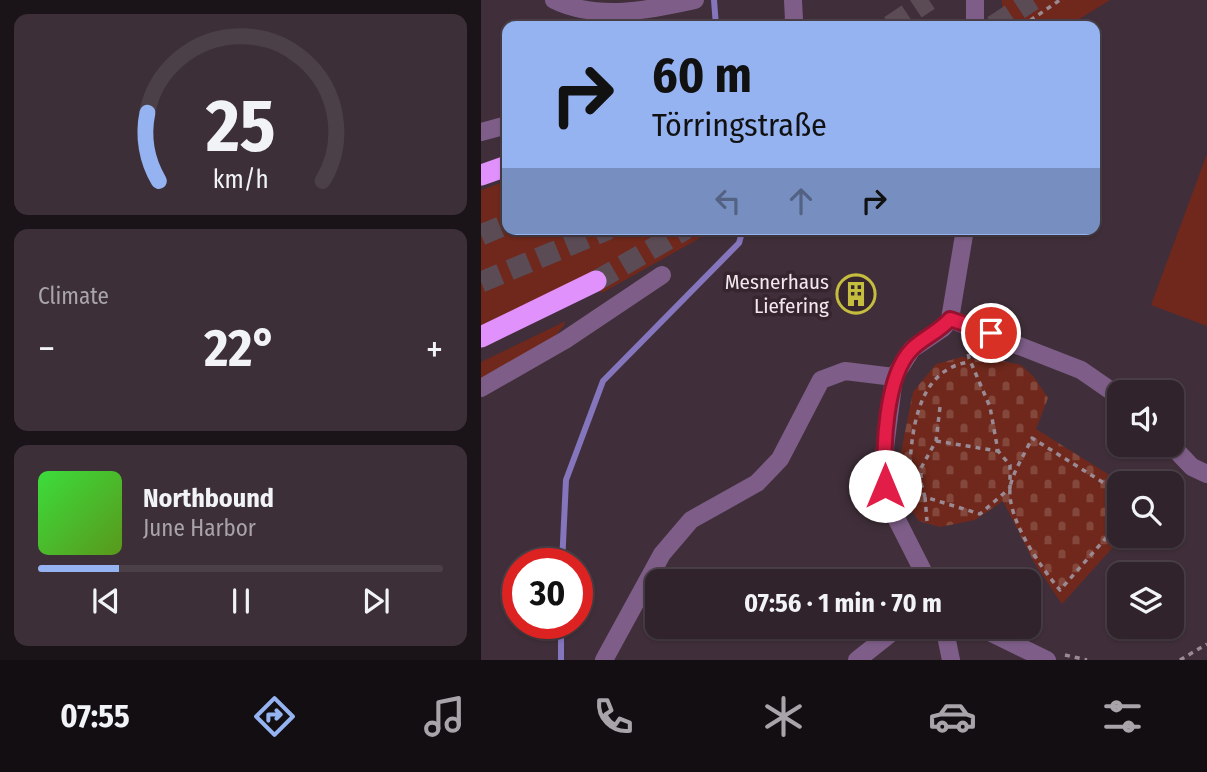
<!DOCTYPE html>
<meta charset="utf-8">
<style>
:root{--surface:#30232c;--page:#3c2f38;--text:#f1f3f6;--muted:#a8a4a9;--line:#4b4048;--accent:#95b2f1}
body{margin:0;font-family:"Fira Sans Condensed",sans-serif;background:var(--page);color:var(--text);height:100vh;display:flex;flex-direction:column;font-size:26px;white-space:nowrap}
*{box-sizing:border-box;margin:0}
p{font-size:23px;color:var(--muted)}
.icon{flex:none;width:38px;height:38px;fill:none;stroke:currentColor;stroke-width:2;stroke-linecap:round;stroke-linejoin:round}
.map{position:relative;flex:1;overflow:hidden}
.details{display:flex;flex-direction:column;gap:14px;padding:14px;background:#1a1318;width:481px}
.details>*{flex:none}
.guide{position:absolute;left:21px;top:21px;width:598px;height:214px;border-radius:14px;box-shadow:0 2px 5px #0004,0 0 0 2px var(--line);background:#95b2f1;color:#111;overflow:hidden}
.tools{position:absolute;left:626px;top:380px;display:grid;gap:14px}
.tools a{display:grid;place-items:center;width:77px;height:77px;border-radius:14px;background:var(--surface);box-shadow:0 2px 5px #0004,0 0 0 2px var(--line);font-size:35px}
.speed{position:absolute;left:21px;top:548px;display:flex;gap:14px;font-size:35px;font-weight:700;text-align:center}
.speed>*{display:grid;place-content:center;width:91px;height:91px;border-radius:50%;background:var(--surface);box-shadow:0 2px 5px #0004,0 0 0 2px var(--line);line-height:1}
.speed .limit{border:10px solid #d22;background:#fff;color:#111}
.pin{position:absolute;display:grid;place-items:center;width:60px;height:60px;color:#fff;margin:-30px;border:4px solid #fff;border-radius:50%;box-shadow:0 2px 7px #0007}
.me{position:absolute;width:77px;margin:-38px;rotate:0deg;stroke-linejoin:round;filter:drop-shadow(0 0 5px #0008)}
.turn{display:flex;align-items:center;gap:24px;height:147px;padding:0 35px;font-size:32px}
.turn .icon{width:91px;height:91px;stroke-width:2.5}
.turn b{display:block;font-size:49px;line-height:60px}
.lanes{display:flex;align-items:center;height:66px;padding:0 35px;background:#0003;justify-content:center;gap:35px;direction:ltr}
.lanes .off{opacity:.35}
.big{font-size:52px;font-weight:700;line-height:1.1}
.details .tile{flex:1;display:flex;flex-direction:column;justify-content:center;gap:10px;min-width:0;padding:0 24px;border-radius:14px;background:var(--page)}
.details .dial{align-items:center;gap:0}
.dial svg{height:182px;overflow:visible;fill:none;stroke:var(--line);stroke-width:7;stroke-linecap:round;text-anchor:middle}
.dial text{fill:var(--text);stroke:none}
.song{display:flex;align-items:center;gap:21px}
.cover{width:84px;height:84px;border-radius:10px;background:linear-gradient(135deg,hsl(120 70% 55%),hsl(90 70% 35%))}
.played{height:7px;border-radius:4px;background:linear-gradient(90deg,var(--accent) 20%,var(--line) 20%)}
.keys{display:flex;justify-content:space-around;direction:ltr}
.heat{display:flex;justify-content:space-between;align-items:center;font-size:38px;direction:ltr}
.trip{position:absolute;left:164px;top:569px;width:396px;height:70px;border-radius:14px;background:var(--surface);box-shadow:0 2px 5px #0004,0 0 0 2px var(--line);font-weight:700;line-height:70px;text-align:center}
.dock{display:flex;height:112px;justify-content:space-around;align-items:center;background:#130e12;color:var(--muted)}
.dock .icon{width:49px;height:49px}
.dock .selected{color:var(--accent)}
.dock b{font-size:32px;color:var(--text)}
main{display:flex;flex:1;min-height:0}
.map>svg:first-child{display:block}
.green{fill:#6f281b}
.cemetery{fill:url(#cemetery-stones)}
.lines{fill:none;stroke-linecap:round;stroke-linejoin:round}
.stream{stroke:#8475bc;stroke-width:6}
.highway-tunnel{stroke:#5b4b55;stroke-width:21;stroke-dasharray:21 10;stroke-linecap:butt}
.path{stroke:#998a93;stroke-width:3.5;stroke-dasharray:5 5;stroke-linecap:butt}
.minor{stroke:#7e5e88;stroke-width:18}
.highway{stroke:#e091fb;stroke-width:21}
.route-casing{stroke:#92132f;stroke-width:18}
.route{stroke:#e11d48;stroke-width:12}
.labels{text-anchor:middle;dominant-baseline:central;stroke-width:7;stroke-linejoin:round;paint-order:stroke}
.poi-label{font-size:21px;fill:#f3e7ee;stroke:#36252f;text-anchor:end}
</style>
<main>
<section class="details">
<div class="tile dial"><svg viewBox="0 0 100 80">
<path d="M14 69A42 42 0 1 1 86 69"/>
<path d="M14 69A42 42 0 0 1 9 39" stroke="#95b2f1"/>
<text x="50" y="56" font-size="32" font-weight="700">25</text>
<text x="50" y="72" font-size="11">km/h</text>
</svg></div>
<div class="tile"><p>Climate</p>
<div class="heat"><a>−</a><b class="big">22°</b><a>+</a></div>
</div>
<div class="tile">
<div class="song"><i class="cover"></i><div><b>Northbound</b><p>June Harbor</p></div></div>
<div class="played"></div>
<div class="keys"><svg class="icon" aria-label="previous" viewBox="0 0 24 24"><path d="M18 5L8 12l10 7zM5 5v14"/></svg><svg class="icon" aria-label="pause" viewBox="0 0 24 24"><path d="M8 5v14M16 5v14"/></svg><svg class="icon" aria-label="next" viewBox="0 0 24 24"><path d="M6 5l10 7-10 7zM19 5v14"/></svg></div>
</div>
</section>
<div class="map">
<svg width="726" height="660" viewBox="0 0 726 660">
<defs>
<pattern id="cemetery-stones" width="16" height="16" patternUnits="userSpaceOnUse" patternTransform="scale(1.75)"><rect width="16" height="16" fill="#6f281b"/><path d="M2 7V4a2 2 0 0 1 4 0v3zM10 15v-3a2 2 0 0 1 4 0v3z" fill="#84473c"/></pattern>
</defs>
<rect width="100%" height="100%" fill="#402f3a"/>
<!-- green -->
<g class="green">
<polygon points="521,0 629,0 587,26 521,26"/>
<polygon points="726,154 726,326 670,305"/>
<polygon points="26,181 26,229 235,229 121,293 111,273 0,328 0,190"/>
<path d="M85 321C74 346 24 367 0 380V362Z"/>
</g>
<!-- cemetery -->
<polygon class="cemetery" points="481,357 505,361 506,358 512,359 540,365 553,377 567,398 555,429 641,483 639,483 639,536 642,536 581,604 554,564 522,501 494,520 459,527 438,521 423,500 419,487 417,467 432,392 455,364"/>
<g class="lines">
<!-- stream -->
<g class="stream">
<polyline points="233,0 235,26"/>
<polyline points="81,564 85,480 122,381 258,243 262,229"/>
<polyline points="80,660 80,623"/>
</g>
<!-- highway-tunnel -->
<g class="highway-tunnel">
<polyline points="409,26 448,0"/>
<polyline points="512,26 552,0"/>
<polyline points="0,235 26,224"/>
<polyline points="115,281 205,229"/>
<polyline points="0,282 128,229"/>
</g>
<!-- path -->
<g class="path">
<polyline points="541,26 579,0"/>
<path d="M459 407 455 441 440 468V483L428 482C430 438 433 369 489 362"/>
<polyline points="455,441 517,451 509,407 488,358 485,343"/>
<polyline points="440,483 444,497 499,514 529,488 529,465 517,451"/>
<polyline points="691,492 701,480"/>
<path d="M639 493 551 438C545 452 531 473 529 488 526 519 560 568 579 590L639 522"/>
<polyline points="444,497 446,521"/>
<polyline points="691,525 704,534"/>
<polyline points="584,655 606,660"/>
<polyline points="699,660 726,644"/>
</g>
<!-- minor -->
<g class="minor">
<path d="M73 0C116 21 169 10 214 0"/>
<polyline points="310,26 313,20 312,0"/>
<polyline points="494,26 494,0"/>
<polyline points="0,132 26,125"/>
<polyline points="469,319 600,370 639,397"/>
<polyline points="0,388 84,340 181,275"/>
<polyline points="689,444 711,467 726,474"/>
<polyline points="447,581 410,508 402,463 413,377 431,349 462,328 469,319 484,229"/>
<polyline points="463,626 470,660"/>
<polyline points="496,626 566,660"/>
<polyline points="123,660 181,554 210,520 276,483 299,459 340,380 364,371 413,377"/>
<polyline points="376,660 419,626"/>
</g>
<!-- highway -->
<g class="highway">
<polyline points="0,175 26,166"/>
<polyline points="0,337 115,281"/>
</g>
</g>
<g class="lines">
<!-- route casing -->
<g class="route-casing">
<path id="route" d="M404 486C402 449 404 376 431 349 443 337 458 332 469 319L510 333"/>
</g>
<!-- route -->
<use href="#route" class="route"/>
</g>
<!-- icons -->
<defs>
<g id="building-ring" transform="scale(2.0125)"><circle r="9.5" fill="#36252f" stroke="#c4bd3e" stroke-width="1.5"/><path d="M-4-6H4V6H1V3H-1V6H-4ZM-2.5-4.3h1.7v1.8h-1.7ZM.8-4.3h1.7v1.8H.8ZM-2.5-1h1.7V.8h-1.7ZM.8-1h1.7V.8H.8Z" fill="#c4bd3e"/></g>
</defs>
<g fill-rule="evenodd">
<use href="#building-ring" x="375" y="294"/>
</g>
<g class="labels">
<!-- poi labels -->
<g class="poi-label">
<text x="348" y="282">Mesnerhaus<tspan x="348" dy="24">Liefering</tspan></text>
</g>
</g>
</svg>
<div class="tools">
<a><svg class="icon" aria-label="sound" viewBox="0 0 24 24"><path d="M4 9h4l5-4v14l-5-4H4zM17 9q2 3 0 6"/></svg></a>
<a><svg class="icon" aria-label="search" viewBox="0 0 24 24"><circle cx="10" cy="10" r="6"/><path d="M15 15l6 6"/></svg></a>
<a><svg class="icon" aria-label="layers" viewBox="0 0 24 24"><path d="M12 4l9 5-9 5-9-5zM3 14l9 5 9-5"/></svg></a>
</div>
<div class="speed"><div class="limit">30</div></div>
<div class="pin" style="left:510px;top:333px;background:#d93025"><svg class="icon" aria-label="arrive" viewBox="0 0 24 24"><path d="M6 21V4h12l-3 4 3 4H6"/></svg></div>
<svg class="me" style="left:404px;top:486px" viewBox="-20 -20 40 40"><circle r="19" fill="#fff"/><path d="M0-13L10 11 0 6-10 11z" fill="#e11d48"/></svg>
<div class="trip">07:56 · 1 min · 70 m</div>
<div class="guide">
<div class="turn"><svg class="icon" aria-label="right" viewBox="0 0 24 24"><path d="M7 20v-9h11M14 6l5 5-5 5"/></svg><div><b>60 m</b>Törringstraße</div></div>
<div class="lanes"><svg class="icon off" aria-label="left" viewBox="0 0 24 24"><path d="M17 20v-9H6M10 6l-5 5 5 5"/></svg><svg class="icon off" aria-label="ahead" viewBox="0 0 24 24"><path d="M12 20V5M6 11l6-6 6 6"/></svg><svg class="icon" aria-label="right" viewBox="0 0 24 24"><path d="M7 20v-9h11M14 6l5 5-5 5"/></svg></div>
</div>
</div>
</main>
<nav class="dock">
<b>07:55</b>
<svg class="icon selected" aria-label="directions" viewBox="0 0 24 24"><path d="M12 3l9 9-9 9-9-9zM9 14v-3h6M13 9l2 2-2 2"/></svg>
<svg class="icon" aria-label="music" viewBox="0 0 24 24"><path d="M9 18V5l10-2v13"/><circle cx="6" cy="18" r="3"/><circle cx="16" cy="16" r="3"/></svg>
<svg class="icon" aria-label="phone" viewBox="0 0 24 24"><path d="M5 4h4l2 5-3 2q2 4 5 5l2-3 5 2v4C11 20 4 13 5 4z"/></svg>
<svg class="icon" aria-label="climate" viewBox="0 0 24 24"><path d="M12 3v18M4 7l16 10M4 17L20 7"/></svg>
<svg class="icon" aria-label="car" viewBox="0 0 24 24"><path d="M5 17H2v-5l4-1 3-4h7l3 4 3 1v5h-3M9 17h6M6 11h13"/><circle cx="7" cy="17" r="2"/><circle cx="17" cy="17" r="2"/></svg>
<svg class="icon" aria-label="filters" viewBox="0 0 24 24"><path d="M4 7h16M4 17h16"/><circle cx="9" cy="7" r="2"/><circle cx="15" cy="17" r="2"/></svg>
</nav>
